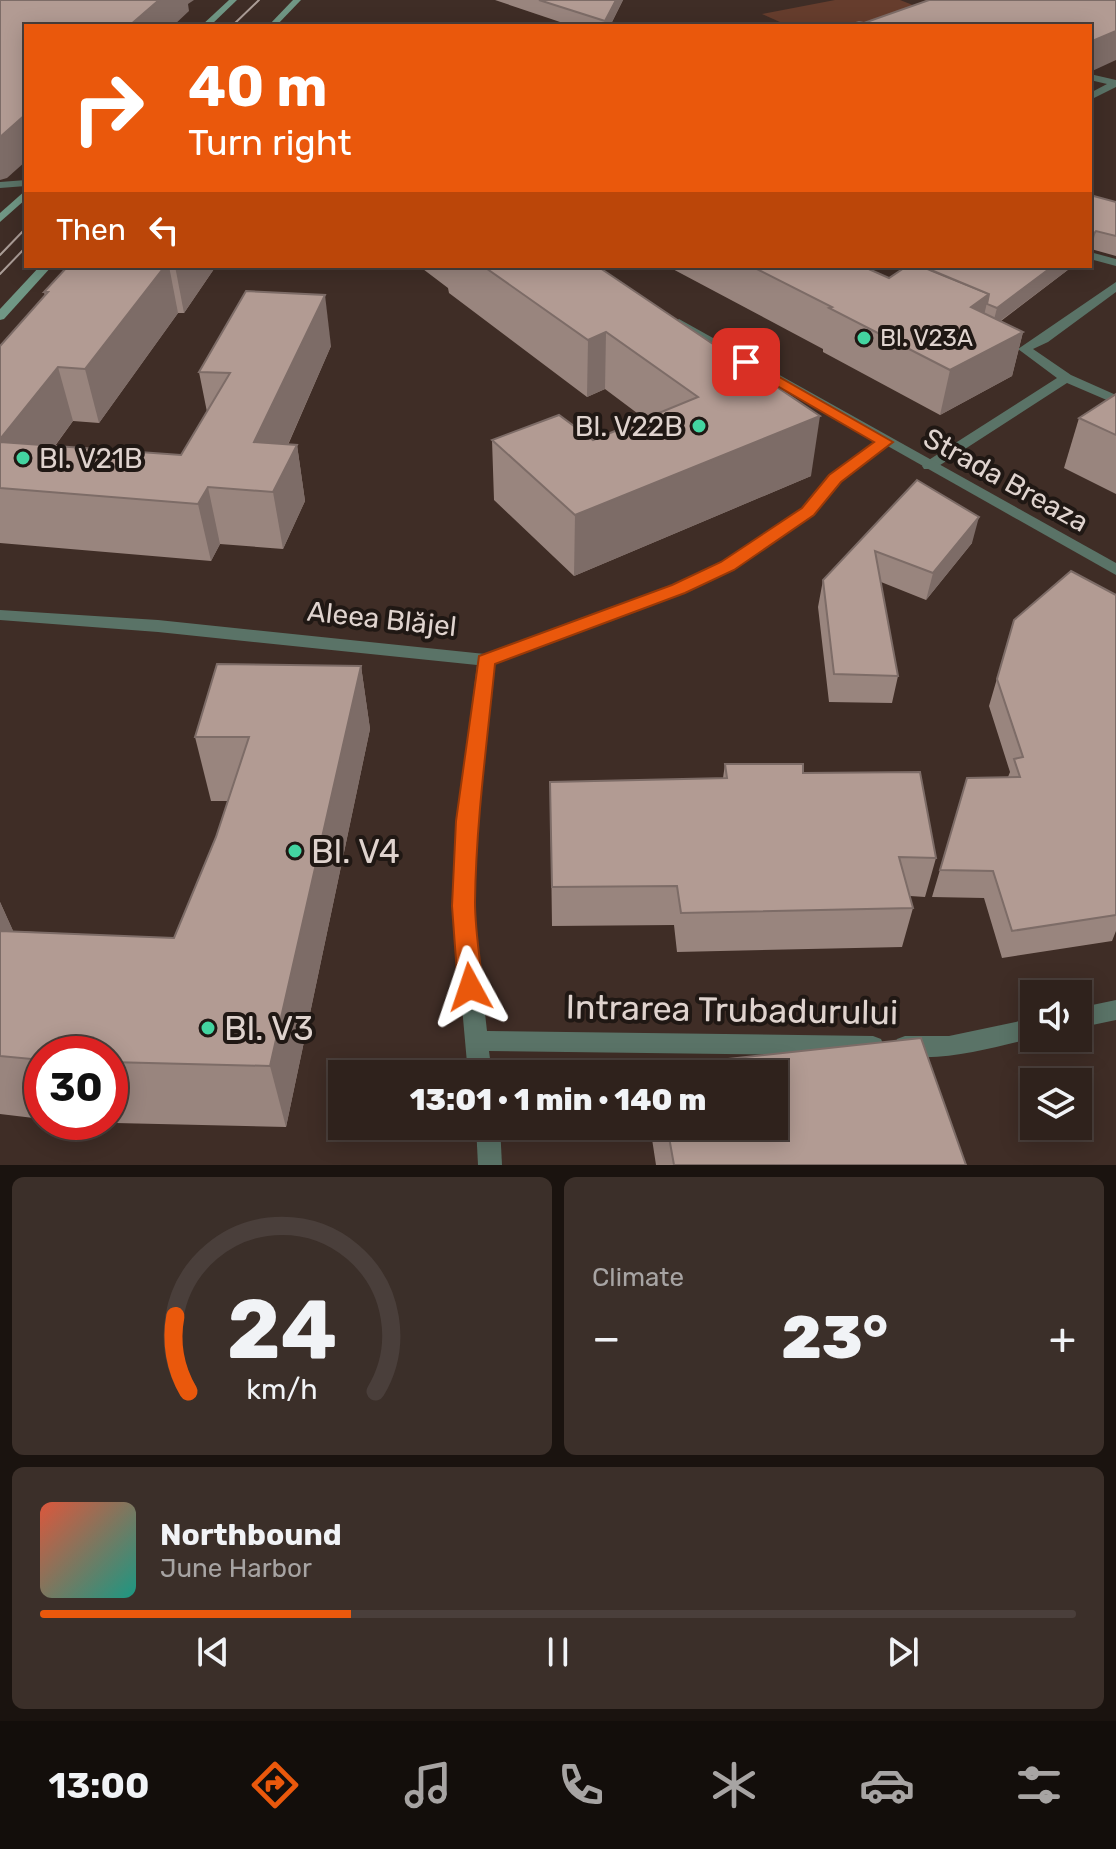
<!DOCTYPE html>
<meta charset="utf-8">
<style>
:root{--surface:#2f221c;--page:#3b2f29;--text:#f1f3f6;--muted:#a7a4a3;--line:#4a3f3b;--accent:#ea580c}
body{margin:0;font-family:Rubik,sans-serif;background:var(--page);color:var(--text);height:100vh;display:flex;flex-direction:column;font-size:30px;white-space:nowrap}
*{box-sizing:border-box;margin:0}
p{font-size:26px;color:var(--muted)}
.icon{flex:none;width:44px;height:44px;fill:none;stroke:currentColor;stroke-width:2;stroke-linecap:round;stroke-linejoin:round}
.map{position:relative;height:1165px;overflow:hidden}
.side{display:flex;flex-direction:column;gap:12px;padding:12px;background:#1a130f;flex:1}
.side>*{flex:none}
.hud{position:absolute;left:24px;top:24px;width:1068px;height:244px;border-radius:0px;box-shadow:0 4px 20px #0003,0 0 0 2px var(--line);background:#ea580c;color:#fff;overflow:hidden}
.tools{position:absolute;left:1020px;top:980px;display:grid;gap:16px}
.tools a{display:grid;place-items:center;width:72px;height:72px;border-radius:0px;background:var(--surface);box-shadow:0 4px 20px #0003,0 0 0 2px var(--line);font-size:40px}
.speed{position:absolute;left:24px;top:1036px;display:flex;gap:16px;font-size:40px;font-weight:700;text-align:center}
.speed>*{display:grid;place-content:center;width:104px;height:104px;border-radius:50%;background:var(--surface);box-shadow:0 4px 20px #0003,0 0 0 2px var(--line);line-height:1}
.speed .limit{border:12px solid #d22;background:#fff;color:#111}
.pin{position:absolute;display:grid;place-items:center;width:68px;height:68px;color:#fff;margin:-34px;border-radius:16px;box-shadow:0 4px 12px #0006}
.me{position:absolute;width:88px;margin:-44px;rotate:355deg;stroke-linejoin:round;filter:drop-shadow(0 0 6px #0008)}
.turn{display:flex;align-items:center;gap:28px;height:168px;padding:0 32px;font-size:36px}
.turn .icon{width:104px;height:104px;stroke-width:2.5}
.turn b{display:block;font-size:56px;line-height:68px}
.then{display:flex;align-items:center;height:76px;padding:0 32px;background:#0003;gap:16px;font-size:30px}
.big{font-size:60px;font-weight:800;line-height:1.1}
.side .tile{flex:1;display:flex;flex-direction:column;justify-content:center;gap:12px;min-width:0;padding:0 28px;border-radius:12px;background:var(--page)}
.side .dial{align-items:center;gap:0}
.dial svg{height:208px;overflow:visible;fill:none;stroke:var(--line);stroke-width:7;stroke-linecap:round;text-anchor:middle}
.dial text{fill:var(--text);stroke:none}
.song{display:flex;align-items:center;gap:24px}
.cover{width:96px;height:96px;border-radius:12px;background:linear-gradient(135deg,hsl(10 70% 55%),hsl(170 70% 35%))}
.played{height:8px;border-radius:4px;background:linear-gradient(90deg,var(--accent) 30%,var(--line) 30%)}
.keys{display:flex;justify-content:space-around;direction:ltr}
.heat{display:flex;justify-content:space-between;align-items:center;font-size:44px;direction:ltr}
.side .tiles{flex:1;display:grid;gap:12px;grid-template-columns:1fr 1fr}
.tile:last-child{grid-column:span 2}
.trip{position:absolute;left:328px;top:1060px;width:460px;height:80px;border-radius:0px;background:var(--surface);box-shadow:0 4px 20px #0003,0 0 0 2px var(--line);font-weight:800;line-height:80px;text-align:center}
.tabs{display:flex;height:128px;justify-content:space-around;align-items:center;background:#130e0b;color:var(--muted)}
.tabs .icon{width:56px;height:56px}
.tabs .selected{color:var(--accent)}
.tabs b{font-size:36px;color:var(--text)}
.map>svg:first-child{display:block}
.green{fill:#663d2d}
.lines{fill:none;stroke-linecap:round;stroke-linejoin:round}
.minor{fill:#5a7367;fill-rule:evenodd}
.tertiary{fill:#5a7367;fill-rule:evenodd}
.secondary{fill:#709785;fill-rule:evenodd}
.tram{stroke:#ab9d97;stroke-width:2}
.wall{fill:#99857e}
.shaded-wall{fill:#7d6c67}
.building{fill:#b29b93;stroke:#7d6c67;stroke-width:2}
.route{fill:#ea580c;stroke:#983908;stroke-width:2}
.poi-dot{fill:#43d4a0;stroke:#201814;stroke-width:3}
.labels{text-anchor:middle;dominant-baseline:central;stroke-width:8;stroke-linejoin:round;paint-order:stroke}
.far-poi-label{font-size:24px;fill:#dfd3ce;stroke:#201814;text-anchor:start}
.poi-label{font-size:28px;fill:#dfd3ce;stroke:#201814;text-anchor:end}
.street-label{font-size:28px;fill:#dfd3ce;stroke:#201814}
.near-poi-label{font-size:34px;fill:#dfd3ce;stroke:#201814;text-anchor:start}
.near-street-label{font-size:34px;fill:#dfd3ce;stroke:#201814}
</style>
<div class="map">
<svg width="1116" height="1165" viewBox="0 0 1116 1165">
<rect width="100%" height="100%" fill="#3f2d26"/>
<!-- green -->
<polygon class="green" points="835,0 900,0 928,11 852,26 789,26 762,14"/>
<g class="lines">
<!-- minor -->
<g class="minor">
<polygon points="1090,74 1116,80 1116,87 1090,100 1090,93 1107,84 1090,80"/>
<polygon points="1090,252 1116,259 1116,266 1090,259"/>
<polygon points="1116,282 1116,292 1048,342 1033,349 1071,375 1116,395 1116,404 1067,383 934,469 924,469 922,466 924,463 1057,378 1018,349"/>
<polygon points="885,438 890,439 892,442 890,445 840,482 813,514 733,570 684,593 494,663 477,821 473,906 487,1031 873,1036 881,1039 884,1046 881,1053 873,1056 489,1051 492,1074 468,1074 453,906 457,821 477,665 158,632 0,620 0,610 158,620 485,654 672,585 721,562 803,508 830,476"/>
<polygon points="1116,1000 1116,1020 1078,1028 1078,1008"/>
<path d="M1034 1018V1038C998 1046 932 1066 897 1053L894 1046 897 1039 905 1036H949Z"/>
<polygon points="476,1126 500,1126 502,1165 478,1165"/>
</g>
<!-- tertiary -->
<g class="tertiary">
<polygon points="26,180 26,186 0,188 0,182"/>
<polygon points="679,319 1116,563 1116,575 675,326 673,323"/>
</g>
<!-- secondary -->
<g class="secondary">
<polygon points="229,0 237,0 210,26 201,26"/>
<polygon points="293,0 301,0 276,26 268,26"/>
<polygon points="26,190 26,199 0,222 0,213"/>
<polygon points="40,266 52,266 4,319 0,320 0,309"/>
</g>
<!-- tram -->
<g class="tram">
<polyline points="232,26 259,0"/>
<polyline points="0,255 26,228"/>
<polyline points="0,274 26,247"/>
</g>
</g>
<!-- wall -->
<g class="wall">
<polygon points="495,0 623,0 610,26 572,26"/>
<polygon points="1090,195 1116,202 1116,256 1091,249 1090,250"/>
<polygon points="68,266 216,266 184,313 178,313 99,423 73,421 55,446 181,455 207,412 199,372 331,346 288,445 297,445 305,501 283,549 220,544 211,561 0,543 0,346 45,296 44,292"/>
<polygon points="419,266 597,266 811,476 574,576 494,500 492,440 593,440 645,419 605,389 587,397 449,293 448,288"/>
<polygon points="667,266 862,266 889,278 931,270 937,266 1073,266 1001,321 1023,332 1012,376 940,415 823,352 823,349"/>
<polygon points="1116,394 1116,494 1064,468 1079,418"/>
<polygon points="917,480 972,543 926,600 881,582 898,676 892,703 829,702 818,607 823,580"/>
<polygon points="1116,595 1116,931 1112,941 1002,958 984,898 932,897 967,778 1008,777 1010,772 989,706 1014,620"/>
<polygon points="361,666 370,729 286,1127 72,1122 110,1122 110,1054 42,1054 42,1119 0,1114 0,902 13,931 174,938 216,837 228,801 211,801 195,737"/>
<polygon points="725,764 803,773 936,858 925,897 910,896 913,908 902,947 677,952 674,925 552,926 550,782 723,778"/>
<polygon points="921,1038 966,1165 656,1165 650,1126 774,1126 774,1074 655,1074 655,1067"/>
</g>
<!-- shaded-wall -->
<g class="shaded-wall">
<polygon points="159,0 194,0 188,4 189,11 173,26 129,26"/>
<polygon points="616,0 623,0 610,26 605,26 605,21"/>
<polygon points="1116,31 1116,60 1090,72 1090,42"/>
<polygon points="26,114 26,161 7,178 0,180 0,137"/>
<polygon points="1096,231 1091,249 1090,250 1090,238"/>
<polygon points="165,266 169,266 178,313 99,423 85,369"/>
<polygon points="175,266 216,266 184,313"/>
<polygon points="1053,266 1073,266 992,327 997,308"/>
<polygon points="989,294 979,337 971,307"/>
<polygon points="325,295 331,346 267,492 254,442"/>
<polygon points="606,332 605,389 587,397 588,340"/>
<polygon points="1023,332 1012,376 940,415 950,370"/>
<polygon points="58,367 73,421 22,490 0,446 0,439"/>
<polygon points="820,416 811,476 574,576 575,515"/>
<polygon points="297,445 305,501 283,549 273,492"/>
<polygon points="208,487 220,544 211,561 198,504"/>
<polygon points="979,517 972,543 926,600 933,573"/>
<polygon points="361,666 370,729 286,1127 270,1066"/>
<polygon points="0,902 25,957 0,968"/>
</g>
<!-- building -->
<g class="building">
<polygon points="0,0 159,0 129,26 26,26 26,114 0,137"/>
<polygon points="539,0 616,0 605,21"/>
<polygon points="929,0 1116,0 1116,31 1090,42 1090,26 846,26 859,22 864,23"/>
<polygon points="1090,195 1116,202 1116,236 1096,231 1090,238"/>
<polygon points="68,266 165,266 85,369 58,367 0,439 0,346 48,292 44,292"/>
<polygon points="483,266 597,266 820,416 575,515 492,440 559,415 593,440 698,397 606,332 588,340"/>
<polygon points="751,266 862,266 889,278 907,266 920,266 989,294 971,307 1023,332 950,370 829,308 832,307"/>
<polygon points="937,266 1053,266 997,308 987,304 989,294 931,270"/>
<polygon points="246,291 325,295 254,442 297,445 273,492 208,487 198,504 0,488 0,442 181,455 230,373 199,372"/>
<polygon points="1116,394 1116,435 1079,418"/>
<polygon points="917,480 979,517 933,573 875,551 898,676 834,674 823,580"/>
<polygon points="1071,571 1116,595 1116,915 1012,931 993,871 940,870 967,778 1020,777 1014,759 1023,757 997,679 1014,620"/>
<polygon points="217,664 361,666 270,1066 110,1062 110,1054 42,1054 42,1060 0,1056 0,931 174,938 216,837 249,737 195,737"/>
<polygon points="725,764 803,764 803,773 920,772 936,858 899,857 913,908 681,913 677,886 552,887 550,782 727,778"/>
<polygon points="921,1038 966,1165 674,1165 667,1126 774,1126 774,1074 657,1074 655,1067"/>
</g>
<!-- route -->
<path class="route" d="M746 358 893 442 841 482 814 515 734 570 685 593 495 664C487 743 476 822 475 902 475 930 480 959 483 987L479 995 470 998 462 995 458 987 452 906 456 821 479 656 672 585 721 562 802 508 829 475 874 442 741 365 739 362Z"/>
<!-- markers -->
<g class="poi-dot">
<circle cx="864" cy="338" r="8"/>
<circle cx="699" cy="426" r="8"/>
<circle cx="23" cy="458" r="8"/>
<circle cx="295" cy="851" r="8"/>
<circle cx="208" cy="1028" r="8"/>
</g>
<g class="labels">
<!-- far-poi labels -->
<g class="far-poi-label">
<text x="880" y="338">Bl. V23A</text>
</g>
<!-- poi labels -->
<g class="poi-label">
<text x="683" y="426">Bl. V22B</text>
<text x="39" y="458" text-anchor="start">Bl. V21B</text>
</g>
<!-- street labels -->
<g class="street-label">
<text transform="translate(1006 480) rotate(29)">Strada Breaza</text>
<text transform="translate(382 619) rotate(6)">Aleea Blăjel</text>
</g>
<!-- near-poi labels -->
<g class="near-poi-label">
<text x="311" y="851">Bl. V4</text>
<text x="224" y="1028">Bl. V3</text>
</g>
<!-- near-street labels -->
<g class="near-street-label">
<text transform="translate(732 1010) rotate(1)">Intrarea Trubadurului</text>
</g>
</g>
</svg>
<div class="tools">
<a><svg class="icon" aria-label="sound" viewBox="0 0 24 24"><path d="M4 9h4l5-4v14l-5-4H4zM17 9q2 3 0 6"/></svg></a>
<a><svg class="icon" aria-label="layers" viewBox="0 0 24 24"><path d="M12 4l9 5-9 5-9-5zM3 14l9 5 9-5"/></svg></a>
</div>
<div class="speed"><div class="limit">30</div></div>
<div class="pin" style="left:746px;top:362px;background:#d93025"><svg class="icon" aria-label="arrive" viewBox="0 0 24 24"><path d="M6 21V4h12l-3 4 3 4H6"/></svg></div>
<svg class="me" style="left:470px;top:987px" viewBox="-20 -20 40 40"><path d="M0-17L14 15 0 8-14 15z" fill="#ea580c" stroke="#fff" stroke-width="4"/></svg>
<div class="trip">13:01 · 1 min · 140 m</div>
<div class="hud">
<div class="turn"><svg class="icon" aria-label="right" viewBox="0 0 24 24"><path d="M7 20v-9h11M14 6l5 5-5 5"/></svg><div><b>40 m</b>Turn right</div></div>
<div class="then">Then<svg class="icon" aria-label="left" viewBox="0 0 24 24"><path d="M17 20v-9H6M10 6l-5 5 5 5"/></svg></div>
</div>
</div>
<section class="side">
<div class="tiles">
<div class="tile dial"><svg viewBox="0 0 100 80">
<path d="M14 69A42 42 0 1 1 86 69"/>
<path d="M14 69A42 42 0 0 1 9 40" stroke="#ea580c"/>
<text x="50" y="56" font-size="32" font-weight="700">24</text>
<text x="50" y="72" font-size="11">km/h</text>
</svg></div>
<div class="tile"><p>Climate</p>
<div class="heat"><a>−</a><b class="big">23°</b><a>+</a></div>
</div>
<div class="tile">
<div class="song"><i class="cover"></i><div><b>Northbound</b><p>June Harbor</p></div></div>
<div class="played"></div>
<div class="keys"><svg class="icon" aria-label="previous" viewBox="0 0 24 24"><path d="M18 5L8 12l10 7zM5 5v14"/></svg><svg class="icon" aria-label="pause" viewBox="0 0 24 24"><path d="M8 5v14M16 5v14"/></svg><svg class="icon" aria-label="next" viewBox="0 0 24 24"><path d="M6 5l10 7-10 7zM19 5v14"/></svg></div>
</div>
</div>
</section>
<nav class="tabs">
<b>13:00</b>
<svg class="icon selected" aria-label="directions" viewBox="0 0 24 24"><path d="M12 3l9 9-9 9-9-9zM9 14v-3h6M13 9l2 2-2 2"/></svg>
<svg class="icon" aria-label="music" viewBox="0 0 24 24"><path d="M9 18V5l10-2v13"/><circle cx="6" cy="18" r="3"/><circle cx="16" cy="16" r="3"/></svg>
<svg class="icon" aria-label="phone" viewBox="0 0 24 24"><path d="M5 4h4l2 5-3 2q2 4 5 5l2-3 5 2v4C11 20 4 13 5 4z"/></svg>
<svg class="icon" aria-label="climate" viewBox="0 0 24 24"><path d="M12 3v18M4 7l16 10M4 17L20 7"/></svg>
<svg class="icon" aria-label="car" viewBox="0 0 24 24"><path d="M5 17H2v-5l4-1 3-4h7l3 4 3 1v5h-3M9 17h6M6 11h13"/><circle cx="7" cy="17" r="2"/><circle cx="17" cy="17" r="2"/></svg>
<svg class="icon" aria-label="filters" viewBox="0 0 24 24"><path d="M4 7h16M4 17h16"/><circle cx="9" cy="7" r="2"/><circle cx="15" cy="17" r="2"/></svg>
</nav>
